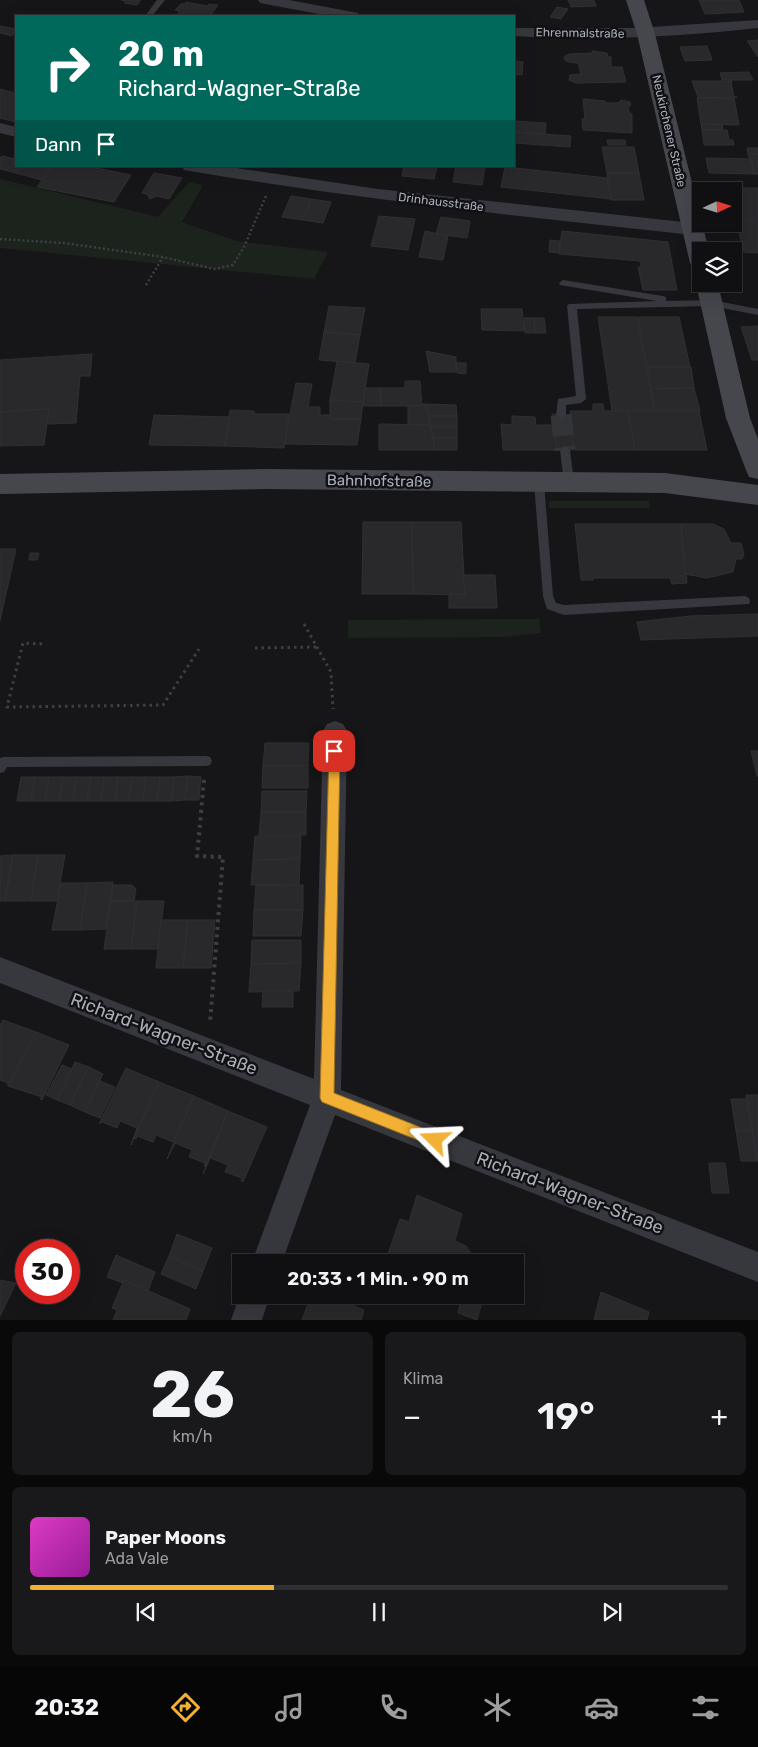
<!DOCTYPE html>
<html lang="de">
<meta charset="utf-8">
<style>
:root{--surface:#101012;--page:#19191b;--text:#f1f3f6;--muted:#9c9d9f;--line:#303032;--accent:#f2b134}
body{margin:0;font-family:Rubik,sans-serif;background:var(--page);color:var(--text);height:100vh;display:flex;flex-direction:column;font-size:19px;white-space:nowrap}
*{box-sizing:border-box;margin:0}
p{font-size:16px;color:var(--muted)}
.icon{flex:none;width:28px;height:28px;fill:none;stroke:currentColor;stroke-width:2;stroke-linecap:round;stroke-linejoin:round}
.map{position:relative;height:1320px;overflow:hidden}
.drawer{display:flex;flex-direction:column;gap:12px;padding:12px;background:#09090a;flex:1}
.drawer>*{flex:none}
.banner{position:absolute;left:15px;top:15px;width:500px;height:152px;border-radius:0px;box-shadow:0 5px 20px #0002,0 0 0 1px var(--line);background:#00695c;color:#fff;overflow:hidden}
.needle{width:32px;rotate:86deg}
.fabs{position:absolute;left:692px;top:182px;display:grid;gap:10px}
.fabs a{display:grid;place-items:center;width:50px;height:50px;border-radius:0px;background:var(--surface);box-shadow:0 5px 20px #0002,0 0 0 1px var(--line);font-size:25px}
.speed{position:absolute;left:15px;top:1239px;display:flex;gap:10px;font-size:25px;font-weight:700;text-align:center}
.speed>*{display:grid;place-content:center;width:65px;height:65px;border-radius:50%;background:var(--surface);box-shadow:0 5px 20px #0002,0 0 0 1px var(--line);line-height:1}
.speed .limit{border:8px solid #d22;background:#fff;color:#111}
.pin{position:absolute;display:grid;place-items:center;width:42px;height:42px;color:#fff;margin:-21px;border-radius:10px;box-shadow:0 2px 8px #0006}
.me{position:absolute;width:55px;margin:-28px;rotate:291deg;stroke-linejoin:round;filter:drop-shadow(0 0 4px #0008)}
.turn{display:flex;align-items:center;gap:18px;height:105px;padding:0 20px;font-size:22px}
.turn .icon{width:65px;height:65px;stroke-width:2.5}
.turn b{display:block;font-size:35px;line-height:42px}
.then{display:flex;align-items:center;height:48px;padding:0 20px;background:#0003;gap:10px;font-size:19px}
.big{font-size:38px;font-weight:600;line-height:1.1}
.drawer .tile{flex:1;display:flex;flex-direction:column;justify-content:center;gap:8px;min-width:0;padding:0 18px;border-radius:8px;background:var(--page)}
.drawer .dial{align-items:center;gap:0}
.dial b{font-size:65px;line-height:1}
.song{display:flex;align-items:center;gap:15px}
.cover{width:60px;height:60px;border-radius:8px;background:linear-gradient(135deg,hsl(310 70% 55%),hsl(300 70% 35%))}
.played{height:5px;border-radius:2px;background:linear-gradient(90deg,var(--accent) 35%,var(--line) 35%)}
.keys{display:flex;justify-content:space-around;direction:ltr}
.heat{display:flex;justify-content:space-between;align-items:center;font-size:28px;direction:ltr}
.drawer .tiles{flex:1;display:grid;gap:12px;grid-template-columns:1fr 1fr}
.tile:last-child{grid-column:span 2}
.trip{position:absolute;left:232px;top:1254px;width:292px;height:50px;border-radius:0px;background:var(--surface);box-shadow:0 5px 20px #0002,0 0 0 1px var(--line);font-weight:600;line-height:50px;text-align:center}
.menu{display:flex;height:80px;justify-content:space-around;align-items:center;background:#060607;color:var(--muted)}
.menu .icon{width:35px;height:35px}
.menu .current{color:var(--accent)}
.menu b{font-size:22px;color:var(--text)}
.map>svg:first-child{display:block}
.green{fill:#1c231d}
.building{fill:#29292c;stroke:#303034}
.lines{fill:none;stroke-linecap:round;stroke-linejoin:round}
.minor-tunnel{stroke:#333438;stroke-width:21;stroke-dasharray:21 11;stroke-linecap:butt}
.path-far2{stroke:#3d3f44;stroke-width:2.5;stroke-dasharray:2 2.5;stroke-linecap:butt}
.path-far1{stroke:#3d3f44;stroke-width:3;stroke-dasharray:2.5 4;stroke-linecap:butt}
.path{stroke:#3d3f44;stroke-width:4;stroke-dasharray:3 4.5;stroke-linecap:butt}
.service{fill:#37383d;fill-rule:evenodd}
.minor{fill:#37383d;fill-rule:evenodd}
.secondary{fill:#45474d;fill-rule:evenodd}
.route{fill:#f2b134;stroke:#9d7322}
.labels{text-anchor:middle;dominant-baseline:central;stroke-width:5;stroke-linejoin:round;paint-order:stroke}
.far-street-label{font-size:12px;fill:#a8adb8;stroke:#111113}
.street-label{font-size:15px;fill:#a8adb8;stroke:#111113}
.near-street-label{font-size:18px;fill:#a8adb8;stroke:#111113}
</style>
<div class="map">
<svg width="758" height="1320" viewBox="0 0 758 1320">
<rect width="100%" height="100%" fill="#161618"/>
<!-- green -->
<g class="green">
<polygon points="0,179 158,217 189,182 203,185 182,222 236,241 328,252 314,279 0,248"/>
<polygon points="549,501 649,501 650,508 549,508"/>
<polygon points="506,619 539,619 541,633 503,637 348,638 348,620"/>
</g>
<!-- building -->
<g class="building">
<polygon points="121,0 141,0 137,5 124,3 126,1"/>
<polygon points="568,0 594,0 596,6 571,7"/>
<polygon points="699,0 739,0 744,12 705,14"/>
<polygon points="186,2 207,6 209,4 218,5 210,16 176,16 180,11 175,10 181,4 185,4"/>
<polygon points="557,7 568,9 561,19 550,17"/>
<polygon points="0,26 16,29 16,31 12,36 0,33"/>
<polygon points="758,40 758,57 747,41"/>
<polygon points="707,46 712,60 685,61 680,47"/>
<polygon points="592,51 607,53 608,57 611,57 611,67 622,67 626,82 576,83 569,80 570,75 581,74 578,63 568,62 564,59 565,56 569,54 593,53"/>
<polygon points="514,61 523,62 522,75 514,74"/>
<polygon points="749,72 753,80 722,80 720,73"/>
<polygon points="692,81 732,81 731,81 734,97 737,97 697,98 698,97"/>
<polygon points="0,89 16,93 16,122 0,118"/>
<polygon points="697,98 734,98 739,125 701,124"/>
<polygon points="583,99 605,101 605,103 618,103 621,100 630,102 631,105 628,107 629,112 632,114 632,133 583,130 582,119 585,119"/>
<polygon points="514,121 546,123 545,134 514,132"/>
<polygon points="701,124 722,125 723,130 702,130"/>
<polygon points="702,130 727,130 729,140 733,140 734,145 704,145"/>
<polygon points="514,132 571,136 570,147 514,143"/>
<polygon points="607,140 625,140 626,145 608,145"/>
<polygon points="602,147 634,147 639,173 607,173"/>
<polygon points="747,148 758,148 758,154 748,154"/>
<polygon points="748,154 758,154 758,174 754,174"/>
<polygon points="2,156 16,159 16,166 51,167 42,180 0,169 0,158"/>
<polygon points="706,158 751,159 754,174 709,173"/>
<polygon points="52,166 86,166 131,175 114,202 37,187"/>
<polygon points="404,166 437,166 434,179 402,176"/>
<polygon points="456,166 485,166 482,185 453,182"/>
<polygon points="505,167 607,178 611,199 501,187"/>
<polygon points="154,173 182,178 169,199 157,196 150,199 147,194 142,193"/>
<polygon points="607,173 639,173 644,200 611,200"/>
<polygon points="729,188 758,188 758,219 736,219 734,191 730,191"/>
<polygon points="291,196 311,199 303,220 282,217"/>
<polygon points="311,199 331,202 323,223 303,220"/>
<polygon points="379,216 415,219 408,250 371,246"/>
<polygon points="441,217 470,221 467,238 436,234"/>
<polygon points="736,220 758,220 758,253 744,252"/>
<polygon points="425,231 448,236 443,260 419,257"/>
<polygon points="562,231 668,242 677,290 643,290 638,267 641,267 640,261 559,254"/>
<polygon points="550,240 560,241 559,253 549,252"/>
<polygon points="329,306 365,308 360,335 324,332"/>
<polygon points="481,309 522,309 524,331 482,330"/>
<polygon points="598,317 637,317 654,411 612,411"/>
<polygon points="638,317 679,317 690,367 647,367"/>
<polygon points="524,318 534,318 535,333 525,333"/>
<polygon points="534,318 544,318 546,333 535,333"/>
<polygon points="758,326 758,360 752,360 741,327"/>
<polygon points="324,332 360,335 355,363 319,360"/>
<polygon points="426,351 456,357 456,372 430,372"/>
<polygon points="92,354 90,376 80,376 76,423 47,424 49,409 0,412 0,360"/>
<polygon points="337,361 369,364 363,402 330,400"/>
<polygon points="456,363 466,363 466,374 457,373"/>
<polygon points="647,367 691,367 694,388 651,389"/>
<polygon points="405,381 420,381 422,406 381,406 380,388 405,388"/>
<polygon points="296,383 312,384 308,407 320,407 320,415 330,415 330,419 361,419 357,445 284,444"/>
<polygon points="365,388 380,388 381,406 363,406"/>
<polygon points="694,388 700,411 655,411 651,389"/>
<polygon points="330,400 363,402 361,419 330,419"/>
<polygon points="423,404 426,404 430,425 408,424 408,406 422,406"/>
<polygon points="426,404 456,405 457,416 429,416"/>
<polygon points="593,404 603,404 604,411 628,411 635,450 574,450 570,411 593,411"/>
<polygon points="49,409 44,445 0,446 0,412"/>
<polygon points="230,410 254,411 254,414 289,414 284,448 225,446"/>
<polygon points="628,411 699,411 707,450 635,450"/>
<polygon points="552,414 570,416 573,450 557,450"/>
<polygon points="154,415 229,417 225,446 149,445"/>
<polygon points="429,416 457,416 457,427 431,427"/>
<polygon points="512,416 535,417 536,425 554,425 557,450 503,450 501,424 512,425"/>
<polygon points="379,424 430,425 435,450 379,450"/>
<polygon points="431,427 457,427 457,438 433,438"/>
<polygon points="433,438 457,438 457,450 435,450"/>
<polygon points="363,522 412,522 413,594 362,594"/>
<polygon points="412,522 461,522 465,595 413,594"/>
<polygon points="575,524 681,524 687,583 672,584 670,578 593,578 593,580 581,580"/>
<polygon points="681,524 713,524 724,529 731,543 741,543 744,555 742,559 736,559 733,572 707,578 685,574"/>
<polygon points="0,549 16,549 0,621"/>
<polygon points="30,553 39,553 37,560 29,560"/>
<polygon points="463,575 495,575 497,608 449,608 449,594 465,595"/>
<polygon points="758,614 758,636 641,640 637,622 690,616"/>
<polygon points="265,743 309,743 308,766 263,766"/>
<polygon points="751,751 758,751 758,776 757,776"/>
<polygon points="263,766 308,766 308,788 262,788"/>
<polygon points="188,776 185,800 171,801 174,777"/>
<polygon points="188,776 201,777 199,800 185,800"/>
<polygon points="21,777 35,777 31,801 17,801"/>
<polygon points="35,777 49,777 45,801 31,801"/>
<polygon points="49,777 63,777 59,801 45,801"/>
<polygon points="63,777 77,777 73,801 59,801"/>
<polygon points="77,777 91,777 87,801 73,801"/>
<polygon points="91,777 104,777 101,801 87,801"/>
<polygon points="104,777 118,777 115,801 101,801"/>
<polygon points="118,777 132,777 129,801 115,801"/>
<polygon points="132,777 146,777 143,801 129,801"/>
<polygon points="146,777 160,777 157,801 143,801"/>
<polygon points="160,777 174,777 171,801 157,801"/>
<polygon points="262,791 307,791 306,812 261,812"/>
<polygon points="261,812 306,812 306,835 259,835"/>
<polygon points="255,836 301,836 300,859 253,860"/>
<polygon points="13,855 5,901 0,901 0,856"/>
<polygon points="13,855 38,855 31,901 5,901"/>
<polygon points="38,855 65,855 57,901 31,901"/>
<polygon points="300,859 299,884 251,885 253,860"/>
<polygon points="113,882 106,929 80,930 87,883"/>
<polygon points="61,883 87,883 80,930 52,930"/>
<polygon points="113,885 132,885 136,889 134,901 111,901"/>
<polygon points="256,885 303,885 303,910 254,910"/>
<polygon points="111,901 137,901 131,949 104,949"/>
<polygon points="137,901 164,901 158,949 131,949"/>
<polygon points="254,910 303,910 301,936 253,936"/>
<polygon points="161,920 188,920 183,968 156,968"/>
<polygon points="188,920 215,920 211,968 183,968"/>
<polygon points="252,940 301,940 301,963 251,964"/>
<polygon points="301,963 299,991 249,992 251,964"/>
<polygon points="263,991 293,991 293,1007 262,1007"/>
<polygon points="3,1020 36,1032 8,1086 8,1083 0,1080 0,1025"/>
<polygon points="36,1032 69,1045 42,1100 40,1099 42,1097 8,1086"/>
<polygon points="75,1062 89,1067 70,1105 57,1100"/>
<polygon points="62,1065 72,1069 57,1100 46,1095"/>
<polygon points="89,1067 103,1074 85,1112 70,1105"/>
<polygon points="126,1068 159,1082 131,1145 137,1128 120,1121 117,1128 102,1122 99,1124"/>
<polygon points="100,1081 115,1087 100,1118 85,1112"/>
<polygon points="159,1082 194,1096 173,1142 156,1135 153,1142 137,1136 136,1139 134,1138"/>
<polygon points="746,1095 758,1095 758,1161 757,1161"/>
<polygon points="194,1096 228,1111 205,1167 204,1166 205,1163 189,1157 192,1150 175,1143 167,1159"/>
<polygon points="731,1099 747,1099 752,1131 736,1131"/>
<polygon points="228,1111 267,1127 243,1182 241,1181 242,1178 225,1172 228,1165 210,1158 203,1174"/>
<polygon points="736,1131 752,1131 757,1161 741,1161"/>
<polygon points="709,1163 725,1163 729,1193 712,1193"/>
<polygon points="417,1195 462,1214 455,1241 466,1246 470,1252 471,1259 468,1262 408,1262 388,1254 400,1219 409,1222"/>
<polygon points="177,1234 212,1248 203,1271 169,1256"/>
<polygon points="116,1255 155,1272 148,1291 124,1280 123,1283 107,1277"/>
<polygon points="169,1256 203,1271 196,1289 161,1274"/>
<polygon points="0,1280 16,1283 0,1316"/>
<polygon points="124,1280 190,1309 186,1320 113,1320 117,1310 112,1308"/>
<polygon points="601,1292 649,1312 647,1320 594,1320"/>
<polygon points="311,1295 327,1295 364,1310 361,1320 302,1320"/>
<polygon points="462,1295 484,1295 477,1320 458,1313"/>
</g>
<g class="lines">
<!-- minor-tunnel -->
<polyline class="minor-tunnel" points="561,415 565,450"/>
<!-- path-far2 -->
<g class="path-far2">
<polyline points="0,239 64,243 163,257 214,269 233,265 244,247 266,196"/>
<polyline points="146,285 163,257"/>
</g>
<!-- path-far1 -->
<g class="path-far1">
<polyline points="304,624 331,672 333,709"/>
<polyline points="42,644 23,643 7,707 163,705 199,649"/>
<polyline points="255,648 317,647"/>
</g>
<!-- path -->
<polyline class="path" points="204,780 197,856 223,857 210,1023"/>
<!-- service -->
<g class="service">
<polygon points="157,0 165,0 152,16 145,16"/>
<polygon points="563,280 663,296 666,297 666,301 712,300 758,309 758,315 712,306 577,309 586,399 581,403 566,405 566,415 561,419 556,415 558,399 576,396 567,306 569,304 657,301 560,285 559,283"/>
<polygon points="565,446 570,450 574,483 569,487 564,483 560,450"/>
<polygon points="539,479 544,483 553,596 556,603 564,605 745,596 749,598 750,601 749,604 564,615 547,609 543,596 534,483"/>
<polygon points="206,756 210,757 212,761 210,765 206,766 7,767 4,772 0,773 0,758 4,757"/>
</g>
<!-- minor -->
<g class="minor">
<polygon points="258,0 289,0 353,12 358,13 360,16 330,16 265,4 260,3"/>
<path d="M758 20V28C677 37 595 41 514 36V28H636Z"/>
<polygon points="0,123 16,127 16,137 0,133"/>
<path d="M182 166H223L378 189 693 223 699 225 702 229 699 233 693 235C525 217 357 199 190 171L184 170Z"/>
<polygon points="335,721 343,724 347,731 341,1090 758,1252 758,1282 335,1115 282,1262 252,1262 310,1105 0,983 0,957 314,1079 323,731 327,724"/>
<polygon points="241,1292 241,1295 270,1295 262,1320 231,1320"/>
</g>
<!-- secondary -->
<g class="secondary">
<polygon points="626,0 644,0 655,34 709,251 701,251 701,270 693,268 690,263 637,34"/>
<polygon points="701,278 701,284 718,284 750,418 758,439 758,479 749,477 746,470 726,418 696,284"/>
<polygon points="266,469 665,473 758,485 758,505 665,493 266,489 0,494 0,474"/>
</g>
</g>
<!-- route -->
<polygon class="route" points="334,745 339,747 340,751 334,1093 440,1135 442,1140 440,1145 435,1147 322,1102 320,1098 329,751 330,747"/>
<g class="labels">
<!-- far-street labels -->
<g class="far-street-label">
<text transform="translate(580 33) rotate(1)">Ehrenmalstraße</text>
<text transform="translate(669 131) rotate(77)">Neukirchener Straße</text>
<text transform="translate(441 202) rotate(7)">Drinhausstraße</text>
</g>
<!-- street labels -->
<g class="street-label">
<text transform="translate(379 481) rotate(1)">Bahnhofstraße</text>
</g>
<!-- near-street labels -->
<g class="near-street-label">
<text transform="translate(164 1034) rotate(21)">Richard-Wagner-Straße</text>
<text transform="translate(570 1193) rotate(21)">Richard-Wagner-Straße</text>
</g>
</g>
</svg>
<div class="fabs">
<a><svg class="needle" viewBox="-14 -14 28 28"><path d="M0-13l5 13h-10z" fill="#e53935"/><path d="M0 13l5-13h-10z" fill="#9c9d9f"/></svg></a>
<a><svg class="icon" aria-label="layers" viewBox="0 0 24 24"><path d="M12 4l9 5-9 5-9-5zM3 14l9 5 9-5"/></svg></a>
</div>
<div class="speed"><div class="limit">30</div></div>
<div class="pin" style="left:334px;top:751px;background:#d93025"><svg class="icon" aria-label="arrive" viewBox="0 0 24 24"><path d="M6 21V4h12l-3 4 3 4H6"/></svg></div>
<svg class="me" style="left:435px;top:1140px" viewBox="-20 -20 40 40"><path d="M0-17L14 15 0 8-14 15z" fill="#f2b134" stroke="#fff" stroke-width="4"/></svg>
<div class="trip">20:33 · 1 Min. · 90 m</div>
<div class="banner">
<div class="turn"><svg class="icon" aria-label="right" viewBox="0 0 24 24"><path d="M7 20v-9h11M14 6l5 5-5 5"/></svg><div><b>20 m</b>Richard-Wagner-Straße</div></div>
<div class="then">Dann<svg class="icon" aria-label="arrive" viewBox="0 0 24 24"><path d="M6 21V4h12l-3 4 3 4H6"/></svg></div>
</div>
</div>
<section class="drawer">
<div class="tiles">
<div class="tile dial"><b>26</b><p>km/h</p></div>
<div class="tile"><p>Klima</p>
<div class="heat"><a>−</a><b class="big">19°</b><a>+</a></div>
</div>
<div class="tile">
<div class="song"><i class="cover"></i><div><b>Paper Moons</b><p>Ada Vale</p></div></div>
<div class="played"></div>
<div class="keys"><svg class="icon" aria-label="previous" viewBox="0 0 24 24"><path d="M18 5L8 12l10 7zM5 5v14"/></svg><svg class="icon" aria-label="pause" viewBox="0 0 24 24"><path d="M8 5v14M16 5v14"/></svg><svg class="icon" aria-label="next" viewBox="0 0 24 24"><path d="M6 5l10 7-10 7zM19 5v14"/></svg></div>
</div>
</div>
</section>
<nav class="menu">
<b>20:32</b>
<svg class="icon current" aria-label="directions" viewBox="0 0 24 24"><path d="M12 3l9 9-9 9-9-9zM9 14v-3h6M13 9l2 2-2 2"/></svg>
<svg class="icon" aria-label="music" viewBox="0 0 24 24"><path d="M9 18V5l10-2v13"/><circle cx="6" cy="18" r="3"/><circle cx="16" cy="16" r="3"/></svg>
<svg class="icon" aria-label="phone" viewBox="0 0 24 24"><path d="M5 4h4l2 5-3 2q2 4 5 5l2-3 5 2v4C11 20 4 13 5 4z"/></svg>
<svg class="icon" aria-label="climate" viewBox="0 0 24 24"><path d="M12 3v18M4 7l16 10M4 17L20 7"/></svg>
<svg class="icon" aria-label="car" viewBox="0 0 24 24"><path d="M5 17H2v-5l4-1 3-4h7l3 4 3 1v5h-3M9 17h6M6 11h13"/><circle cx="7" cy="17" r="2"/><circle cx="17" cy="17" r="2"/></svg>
<svg class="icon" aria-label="filters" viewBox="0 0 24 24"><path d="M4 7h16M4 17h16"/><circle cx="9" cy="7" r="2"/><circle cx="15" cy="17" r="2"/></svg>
</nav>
